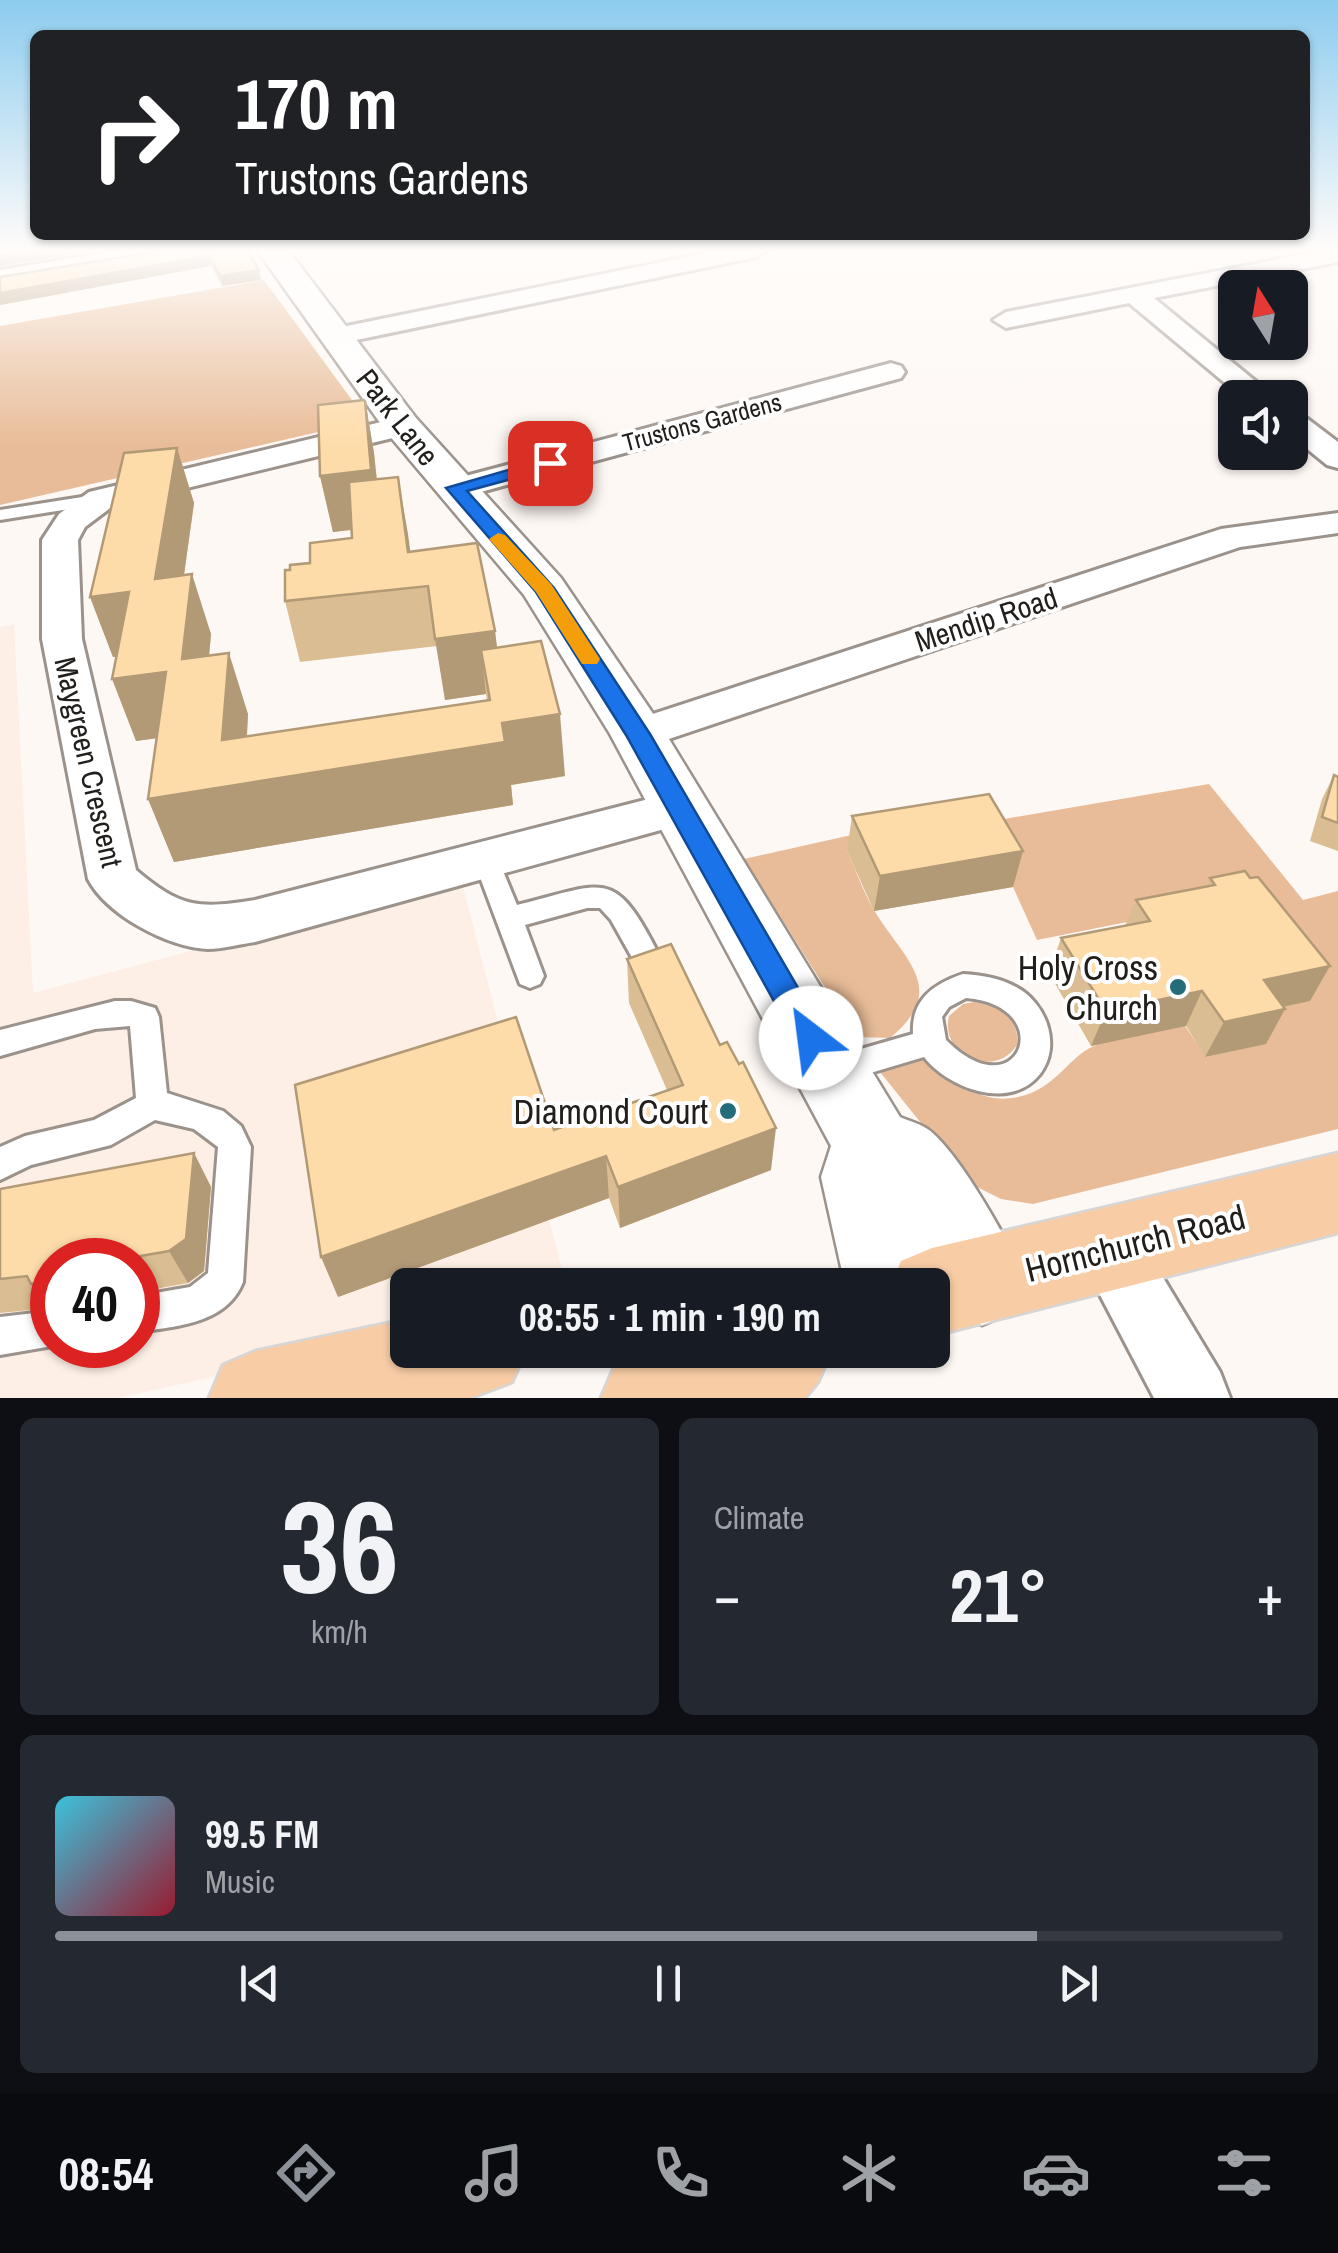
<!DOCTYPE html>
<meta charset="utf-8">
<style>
:root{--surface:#171b24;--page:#242831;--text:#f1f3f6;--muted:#9ea1a6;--line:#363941;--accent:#8c9099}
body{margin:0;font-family:"Archivo Narrow",sans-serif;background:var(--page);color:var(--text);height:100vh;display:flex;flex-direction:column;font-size:38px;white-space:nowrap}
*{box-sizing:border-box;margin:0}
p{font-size:32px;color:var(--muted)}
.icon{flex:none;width:55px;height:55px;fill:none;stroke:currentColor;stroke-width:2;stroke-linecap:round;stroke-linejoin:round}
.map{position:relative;height:1398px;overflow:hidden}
.side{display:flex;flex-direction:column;gap:20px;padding:20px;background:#0d0f14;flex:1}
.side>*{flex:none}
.guide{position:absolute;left:30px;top:30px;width:1280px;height:210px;border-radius:15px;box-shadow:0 2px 8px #0004;background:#202124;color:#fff;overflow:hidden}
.needle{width:65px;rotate:349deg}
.fabs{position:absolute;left:1218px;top:270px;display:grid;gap:20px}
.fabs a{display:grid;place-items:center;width:90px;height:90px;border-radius:15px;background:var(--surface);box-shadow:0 2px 8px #0004;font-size:50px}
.speed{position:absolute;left:30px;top:1238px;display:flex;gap:20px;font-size:50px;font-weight:700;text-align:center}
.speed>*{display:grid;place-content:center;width:130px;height:130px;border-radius:50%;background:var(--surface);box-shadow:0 2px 8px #0004;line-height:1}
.speed .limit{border:15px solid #d22;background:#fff;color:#111}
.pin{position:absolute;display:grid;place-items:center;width:85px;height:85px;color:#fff;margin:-42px;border-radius:20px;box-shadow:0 5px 15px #0006}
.me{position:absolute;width:110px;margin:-55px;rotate:330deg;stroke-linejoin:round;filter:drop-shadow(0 0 8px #0008)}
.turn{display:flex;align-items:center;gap:35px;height:210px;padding:0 40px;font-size:45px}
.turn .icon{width:130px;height:130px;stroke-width:2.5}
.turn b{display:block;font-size:70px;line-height:85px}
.big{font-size:75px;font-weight:800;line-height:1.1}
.side .card{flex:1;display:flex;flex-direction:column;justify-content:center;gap:15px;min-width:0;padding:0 35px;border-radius:15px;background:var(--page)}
.side .dial{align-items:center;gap:0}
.dial b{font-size:130px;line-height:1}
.song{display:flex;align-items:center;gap:30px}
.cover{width:120px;height:120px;border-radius:15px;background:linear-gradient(135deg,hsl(190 70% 55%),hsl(350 70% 35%))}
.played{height:10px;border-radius:5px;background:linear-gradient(90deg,var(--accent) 80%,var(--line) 80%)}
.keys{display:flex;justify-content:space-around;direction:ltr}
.heat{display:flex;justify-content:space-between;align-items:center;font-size:55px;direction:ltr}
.side .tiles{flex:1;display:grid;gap:20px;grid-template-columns:1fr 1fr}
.card:last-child{grid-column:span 2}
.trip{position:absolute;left:390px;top:1268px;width:560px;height:100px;border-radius:15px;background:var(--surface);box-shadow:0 2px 8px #0004;font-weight:800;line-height:100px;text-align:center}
.menu{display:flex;height:160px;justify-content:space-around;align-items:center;background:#090b0e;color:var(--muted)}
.menu .icon{width:70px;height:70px}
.menu .active{color:var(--accent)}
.menu b{font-size:45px;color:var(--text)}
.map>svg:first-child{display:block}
.built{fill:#fdefe5;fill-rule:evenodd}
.green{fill:#e8bc98}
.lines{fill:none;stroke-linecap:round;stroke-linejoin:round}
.service-casing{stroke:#9b928b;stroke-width:6}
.minor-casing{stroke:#9b928b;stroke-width:6}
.tertiary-casing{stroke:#9b928b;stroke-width:5}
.primary-casing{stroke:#d7d6d6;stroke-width:5}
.service{fill:#fff;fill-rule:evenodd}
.minor{fill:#fff;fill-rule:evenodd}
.tertiary{fill:#fff;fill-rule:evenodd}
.primary{fill:#f8cda6;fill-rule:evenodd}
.wall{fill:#dabd92}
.shaded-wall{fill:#b29a77}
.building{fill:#fedcaa;stroke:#b29a77;stroke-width:2.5}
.route{fill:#1a73e8;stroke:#114b97;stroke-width:2.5}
.slow{fill:#f59e0b}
.poi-dot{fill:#246c79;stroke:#fff;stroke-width:4}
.labels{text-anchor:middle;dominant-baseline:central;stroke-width:8;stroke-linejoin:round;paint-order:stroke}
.far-street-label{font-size:25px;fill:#211e1b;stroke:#fff}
.street-label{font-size:30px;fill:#211e1b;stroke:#fff}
.near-poi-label{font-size:35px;fill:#211e1b;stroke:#fff;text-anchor:end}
.near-street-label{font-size:35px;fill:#211e1b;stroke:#fff}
</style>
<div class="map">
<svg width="1338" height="1398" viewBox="0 0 1338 1398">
<rect width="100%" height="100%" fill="#fef8f4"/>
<!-- built -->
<path class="built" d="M14 624 33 993 461 879 566 1285H408L407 1334 118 1398H0V627ZM52 1260H138V1345H52Z"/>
<!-- green -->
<g class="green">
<polygon points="264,280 360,411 340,427 0,505 0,326"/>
<path d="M1209 784 1303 900 1338 891V1129L1033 1204 1001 1199 969 1183 876 1067C889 1063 908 1054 921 1057 952 1062 966 1108 1018 1097 1056 1089 1068 1057 1094 1046 1121 1034 1157 1032 1185 1026L1206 1057 1265 1043 1245 1015 1309 1000 1233 901 1037 940 1013 887 847 851C857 872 864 895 877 915 907 962 948 990 890 1038L856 1037 744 859 990 804 1004 819Z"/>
<path d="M974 1002C998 1005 1020 1018 1017 1045 995 1080 939 1055 949 1016L963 1004Z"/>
</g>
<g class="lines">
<!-- service casing -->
<g class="service-casing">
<g id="service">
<polygon points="101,494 110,499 107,503 0,520 0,510"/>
<path d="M487 851 496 854 517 905C605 883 614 866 659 955L655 963 645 966 635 963 611 920 600 908H587L525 925 544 976 540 984 530 988 520 984 474 861 478 854Z"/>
<path d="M963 974C981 975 1000 978 1016 987 1046 1003 1062 1045 1040 1074 1010 1112 948 1088 924 1057L837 1083 826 1079 822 1069 826 1059 913 1034C911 1000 933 984 963 974ZM966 998C1060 1006 1019 1113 946 1040L942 1017 949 1007Z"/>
<path d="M115 1001H131L155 1008 159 1017 167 1093 223 1111 241 1126 251 1147 243 1282C226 1324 177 1326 138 1332V1296L190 1287 208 1273 218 1147 194 1129 155 1120 111 1145 31 1165 0 1180V1147L25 1136 94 1120 136 1098 130 1026 95 1029 0 1056V1030Z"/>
<polygon points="52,1311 52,1345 58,1345 0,1355 0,1317"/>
</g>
</g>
<!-- minor casing -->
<g class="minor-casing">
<g id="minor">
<polygon points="122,250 178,250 167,257 0,284 0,270"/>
<polygon points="721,250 767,250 756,257 337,344 324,336 337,328"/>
<polygon points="1326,250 1338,250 1338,262 1154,298 1276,398 1243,398 1129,303 1006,328 993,320 1006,312"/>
<polygon points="891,363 901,366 905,372 901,378 455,499 443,496 438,489 443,482"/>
<polygon points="1290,411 1301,414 1338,442 1338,468 1327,465 1290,435"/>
<path d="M402 417 413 419 417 426 413 433 113 506 85 527 78 540 82 639 136 870C181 908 198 909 255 900L680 791 697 796 704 808 697 820 255 942C240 944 223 949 208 949 167 947 107 915 88 879L42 639V540L59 514 89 492Z"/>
<polygon points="1338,513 1338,533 1240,547 654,744 638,749 622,744 616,734 622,724 1221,529"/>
<polygon points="1110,1218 1133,1228 1220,1372 1230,1398 1154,1398 1077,1251 1087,1228"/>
</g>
</g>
<!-- tertiary casing -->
<g class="tertiary-casing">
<path id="tertiary" d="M257 250H288L416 418 561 578 658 721 900 1117C909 1121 921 1124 929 1130 960 1154 1010 1243 1026 1281L1013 1312 982 1325 951 1312 930 1276 933 1285 932 1286 845 1285 821 1177 831 1146 610 734 524 595 388 434Z"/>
</g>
<!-- primary casing -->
<g class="primary-casing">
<g id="primary">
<polygon points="1338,1153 1338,1233 932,1336 932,1285 891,1285 901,1261 932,1248"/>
<polygon points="408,1319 408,1350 526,1350 512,1382 470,1398 209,1398 223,1365 256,1351"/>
<polygon points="652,1350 832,1350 818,1382 805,1398 601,1398 615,1365"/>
</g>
</g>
<!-- service -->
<use href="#service" class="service"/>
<!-- minor -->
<use href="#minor" class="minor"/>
<!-- tertiary -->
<use href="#tertiary" class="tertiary"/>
<!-- primary -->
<use href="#primary" class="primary"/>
</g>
<!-- wall -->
<g class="wall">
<polygon points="247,250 261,280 222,286 211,266 0,305 0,277"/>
<polygon points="365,400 374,453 377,479 410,551 495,631 497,647 565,776 511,785 513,805 174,862 148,799 157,738 136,741 116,657 113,657 90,597 177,448 194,503 184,575 211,634 209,656 248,714 247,737 487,701 486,694 445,700 437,646 300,662 285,601 290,570 310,563 352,538 352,530 333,532 320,476"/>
<polygon points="1334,775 1338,777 1338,851 1310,841 1322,799"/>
<polygon points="852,816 1023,851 1013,887 874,911 847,851"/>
<polygon points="1210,878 1310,1001 1284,1007 1285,1009 1266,1044 1205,1057 1186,1026 1091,1046 1049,973 1061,938 1125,926 1136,900 1206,887"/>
<polygon points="627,959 771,1170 620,1228 609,1198 338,1297 667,1090 629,1003"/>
<polygon points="194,1153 211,1187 204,1271 188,1283 138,1292 138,1260 52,1260 52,1311 50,1308 0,1313 0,1189"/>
</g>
<!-- shaded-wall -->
<g class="shaded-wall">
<polygon points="33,250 97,250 0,266 0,256"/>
<polygon points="209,256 211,266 0,305 0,293"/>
<polygon points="259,270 261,280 222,286 220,276"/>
<polygon points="365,400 374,453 381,526 333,532 320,476"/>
<polygon points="177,448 194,503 175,639 155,579"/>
<polygon points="398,477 408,534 415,587 408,552"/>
<polygon points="192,574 211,634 203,721 182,659"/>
<polygon points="129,592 150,652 113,657 90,597"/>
<polygon points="495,631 502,692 481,650 486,694 445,700 435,639"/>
<polygon points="229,653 248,714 244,783 502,723 560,714 565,776 511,785 513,805 174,862 148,799 222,740"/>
<polygon points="166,672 188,734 136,741 112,679"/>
<polygon points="1023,851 1013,887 874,911 880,876"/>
<polygon points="1330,966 1310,1001 1245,1015 1264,980"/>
<polygon points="1202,991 1186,1026 1091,1046 1106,1011"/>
<polygon points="1285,1009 1266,1044 1205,1057 1224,1022"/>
<polygon points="776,1128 771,1170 620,1228 618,1187"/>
<polygon points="194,1153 211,1187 204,1271 188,1283 169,1251"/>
<polygon points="606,1156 609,1198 338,1297 321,1257"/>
<polygon points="52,1280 52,1311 31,1284"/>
</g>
<!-- building -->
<g class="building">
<polygon points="0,250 33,250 0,256"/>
<polygon points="166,250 247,250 259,270 220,276 209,256 0,293 0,277"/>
<polygon points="365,400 371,470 320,476 318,405"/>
<polygon points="177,448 155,579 192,574 182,659 229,653 222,740 490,700 481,650 541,641 560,714 502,723 505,742 148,799 166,672 112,679 129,592 90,597 124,453"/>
<polygon points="398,477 408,552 477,543 495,631 435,639 428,586 285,601 285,570 290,570 290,565 310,563 310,543 352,538 349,482"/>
<polygon points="1334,775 1338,777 1338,823 1322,817"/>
<polygon points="989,794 1023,851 880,876 852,816"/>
<polygon points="1245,871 1250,878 1258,877 1330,966 1264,980 1285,1009 1224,1022 1202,991 1106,1011 1061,938 1150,921 1136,900 1215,885 1210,878"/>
<polygon points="671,944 720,1045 727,1042 739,1064 743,1062 776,1128 618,1187 606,1156 321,1257 295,1085 516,1017 554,1130 683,1085 627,959"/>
<polygon points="194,1153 186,1239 169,1251 118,1260 52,1260 52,1280 31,1284 27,1276 0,1279 0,1189"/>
</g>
<!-- sky -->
<linearGradient id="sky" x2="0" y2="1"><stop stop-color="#8dccef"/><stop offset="0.56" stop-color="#fffcfa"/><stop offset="1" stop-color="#fffcfa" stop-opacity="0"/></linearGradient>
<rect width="1338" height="446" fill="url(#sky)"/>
<!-- route -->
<polygon class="route" points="550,458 556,459 556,467 467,491 554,588 650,734 822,1029 827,1038 822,1048 811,1051 800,1048 626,735 536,592 446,488"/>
<!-- slow -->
<polygon class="slow" points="498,533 505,535 551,584 600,659 597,664 582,664 536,592 489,539"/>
<!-- markers -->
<g class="poi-dot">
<circle cx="1178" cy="987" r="10"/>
<circle cx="728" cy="1111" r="10"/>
</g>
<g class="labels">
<!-- far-street labels -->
<g class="far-street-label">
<text transform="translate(702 422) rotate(-15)">Trustons Gardens</text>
</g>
<!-- street labels -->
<g class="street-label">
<text transform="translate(398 417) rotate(52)">Park Lane</text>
<text transform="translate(986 619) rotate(-18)">Mendip Road</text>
<text transform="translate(89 762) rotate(77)">Maygreen Crescent</text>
</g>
<!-- near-poi labels -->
<g class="near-poi-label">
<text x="1158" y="967">Holy Cross<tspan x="1158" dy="40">Church</tspan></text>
<text x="708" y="1111">Diamond Court</text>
</g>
<!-- near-street labels -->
<g class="near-street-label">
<text transform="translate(1135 1243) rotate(-14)">Hornchurch Road</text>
</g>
</g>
</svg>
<div class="fabs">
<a><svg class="needle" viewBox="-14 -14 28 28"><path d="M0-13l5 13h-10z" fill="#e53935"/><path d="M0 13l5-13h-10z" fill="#9ea1a6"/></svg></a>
<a><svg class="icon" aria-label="sound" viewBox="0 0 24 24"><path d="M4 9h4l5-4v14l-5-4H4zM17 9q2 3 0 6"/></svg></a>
</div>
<div class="speed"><div class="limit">40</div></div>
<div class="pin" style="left:550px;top:463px;background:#d93025"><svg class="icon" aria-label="arrive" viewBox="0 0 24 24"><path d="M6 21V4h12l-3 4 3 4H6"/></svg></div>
<svg class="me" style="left:811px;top:1038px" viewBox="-20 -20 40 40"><circle r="19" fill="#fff"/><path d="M0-13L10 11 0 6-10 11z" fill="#1a73e8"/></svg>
<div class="trip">08:55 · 1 min · 190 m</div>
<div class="guide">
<div class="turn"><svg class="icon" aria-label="right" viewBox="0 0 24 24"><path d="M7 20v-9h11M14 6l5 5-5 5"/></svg><div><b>170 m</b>Trustons Gardens</div></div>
</div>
</div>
<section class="side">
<div class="tiles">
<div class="card dial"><b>36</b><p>km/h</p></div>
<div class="card"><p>Climate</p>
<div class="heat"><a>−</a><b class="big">21°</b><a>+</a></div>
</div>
<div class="card">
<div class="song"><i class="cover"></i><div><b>99.5 FM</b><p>Music</p></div></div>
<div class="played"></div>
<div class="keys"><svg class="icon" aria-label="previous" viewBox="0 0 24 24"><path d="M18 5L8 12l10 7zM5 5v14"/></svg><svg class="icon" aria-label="pause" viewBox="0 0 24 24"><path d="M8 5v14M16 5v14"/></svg><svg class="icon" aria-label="next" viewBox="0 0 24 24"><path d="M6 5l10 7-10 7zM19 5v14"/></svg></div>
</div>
</div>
</section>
<nav class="menu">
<b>08:54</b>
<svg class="icon active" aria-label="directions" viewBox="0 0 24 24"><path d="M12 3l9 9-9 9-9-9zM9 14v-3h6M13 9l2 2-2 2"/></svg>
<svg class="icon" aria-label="music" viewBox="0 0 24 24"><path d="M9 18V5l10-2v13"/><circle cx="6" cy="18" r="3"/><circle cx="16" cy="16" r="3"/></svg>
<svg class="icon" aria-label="phone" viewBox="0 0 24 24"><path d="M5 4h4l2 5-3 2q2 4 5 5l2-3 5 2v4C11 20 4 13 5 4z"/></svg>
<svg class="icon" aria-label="climate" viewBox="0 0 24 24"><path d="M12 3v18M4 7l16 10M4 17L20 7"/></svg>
<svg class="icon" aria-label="car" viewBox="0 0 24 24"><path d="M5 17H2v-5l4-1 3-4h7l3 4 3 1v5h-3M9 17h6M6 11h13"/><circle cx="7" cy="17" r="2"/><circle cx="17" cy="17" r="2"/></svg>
<svg class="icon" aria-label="filters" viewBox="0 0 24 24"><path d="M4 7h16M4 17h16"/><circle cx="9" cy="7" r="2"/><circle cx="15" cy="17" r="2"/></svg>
</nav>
